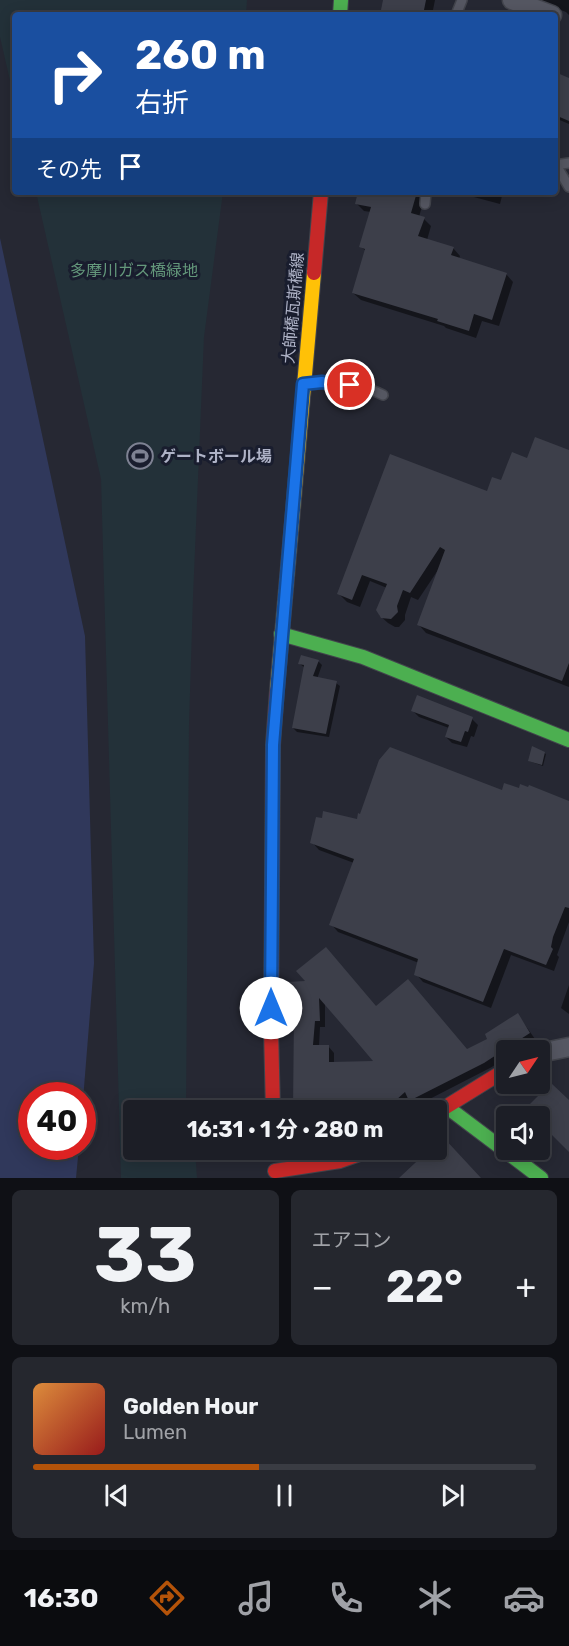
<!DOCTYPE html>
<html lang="ja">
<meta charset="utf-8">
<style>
:root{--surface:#1c1e26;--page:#25272e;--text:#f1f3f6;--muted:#a0a2a7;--line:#3a3c43;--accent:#b45309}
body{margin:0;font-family:Rubik,"Noto Sans JP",sans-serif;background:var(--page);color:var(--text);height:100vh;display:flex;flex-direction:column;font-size:22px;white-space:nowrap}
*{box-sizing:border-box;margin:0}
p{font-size:20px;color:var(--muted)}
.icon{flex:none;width:33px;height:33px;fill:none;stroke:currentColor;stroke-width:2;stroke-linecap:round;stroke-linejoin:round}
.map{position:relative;height:1178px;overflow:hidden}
.panel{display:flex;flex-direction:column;gap:12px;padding:12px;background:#0f1015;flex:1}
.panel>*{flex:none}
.hud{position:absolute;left:12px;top:12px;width:546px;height:183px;border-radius:6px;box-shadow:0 3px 15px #0003,0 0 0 2px var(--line);background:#1a4fa0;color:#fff;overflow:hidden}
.needle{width:39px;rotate:55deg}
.buttons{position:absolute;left:496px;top:1040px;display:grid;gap:12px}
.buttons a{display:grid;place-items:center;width:54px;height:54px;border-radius:6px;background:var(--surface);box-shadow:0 3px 15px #0003,0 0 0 2px var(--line);font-size:30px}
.speed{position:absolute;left:18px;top:1082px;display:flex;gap:12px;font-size:30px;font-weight:700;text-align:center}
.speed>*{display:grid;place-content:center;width:78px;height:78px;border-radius:50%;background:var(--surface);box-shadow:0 3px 15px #0003,0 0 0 2px var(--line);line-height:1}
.speed .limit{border:9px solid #d22;background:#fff;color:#111}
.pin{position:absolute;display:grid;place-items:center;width:51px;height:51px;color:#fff;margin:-26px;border:3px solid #fff;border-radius:50%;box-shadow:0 2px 6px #0007}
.me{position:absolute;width:66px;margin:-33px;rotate:0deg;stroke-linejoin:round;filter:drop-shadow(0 0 4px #0008)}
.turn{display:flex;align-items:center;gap:21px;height:126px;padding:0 24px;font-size:27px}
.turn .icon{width:78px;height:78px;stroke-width:2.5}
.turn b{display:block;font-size:42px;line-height:51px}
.then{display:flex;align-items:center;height:57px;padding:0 24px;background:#0003;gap:12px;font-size:22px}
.big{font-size:45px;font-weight:700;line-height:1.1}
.panel .tile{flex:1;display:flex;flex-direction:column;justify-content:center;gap:9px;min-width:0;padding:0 21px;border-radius:9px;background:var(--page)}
.panel .dial{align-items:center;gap:0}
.dial b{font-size:78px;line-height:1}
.song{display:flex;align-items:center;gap:18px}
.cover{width:72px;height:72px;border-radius:9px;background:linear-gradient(135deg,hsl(30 70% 55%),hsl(0 70% 35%))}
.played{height:6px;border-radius:3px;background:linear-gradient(90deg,var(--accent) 45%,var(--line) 45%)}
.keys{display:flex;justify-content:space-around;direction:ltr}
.heat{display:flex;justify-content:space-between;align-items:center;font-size:33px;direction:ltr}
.panel .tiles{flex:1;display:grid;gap:12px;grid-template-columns:1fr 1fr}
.tile:last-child{grid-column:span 2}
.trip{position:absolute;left:123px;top:1100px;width:324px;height:60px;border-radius:6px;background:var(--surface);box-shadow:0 3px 15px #0003,0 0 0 2px var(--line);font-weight:700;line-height:60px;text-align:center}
.tab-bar{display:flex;height:96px;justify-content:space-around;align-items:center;background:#0b0c0f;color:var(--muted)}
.tab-bar .icon{width:42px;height:42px}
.tab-bar .active{color:var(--accent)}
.tab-bar b{font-size:27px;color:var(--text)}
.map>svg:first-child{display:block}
.green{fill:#233139}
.water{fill:#30385b}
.shadow{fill:#0007;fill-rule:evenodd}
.building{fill:#3d3f4a;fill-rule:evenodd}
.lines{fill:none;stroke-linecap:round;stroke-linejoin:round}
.lane-casing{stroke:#42444c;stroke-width:12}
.street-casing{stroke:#42444c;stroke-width:21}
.fast-casing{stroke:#42444c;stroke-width:16}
.slow-casing{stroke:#42444c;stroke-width:16}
.jam-casing{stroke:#42444c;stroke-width:16}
.lane{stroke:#555762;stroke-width:9}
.street{stroke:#555762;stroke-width:18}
.fast{stroke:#4caf50;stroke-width:14}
.slow{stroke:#ffc107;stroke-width:14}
.jam{stroke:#c62828;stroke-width:14}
.route-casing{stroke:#114b97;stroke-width:15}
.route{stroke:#1a73e8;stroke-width:10}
.labels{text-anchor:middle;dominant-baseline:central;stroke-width:6;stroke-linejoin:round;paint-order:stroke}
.park-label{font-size:16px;fill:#64987b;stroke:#191d2e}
.street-label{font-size:16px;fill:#aeb2c6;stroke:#191d2e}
.poi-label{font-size:16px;font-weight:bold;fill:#aeb2c6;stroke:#191d2e;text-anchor:start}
</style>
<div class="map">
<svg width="569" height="1178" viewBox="0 0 569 1178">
<rect width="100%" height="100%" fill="#262833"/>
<!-- green -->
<g class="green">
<polygon points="0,0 247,0 246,15 15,15 15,102 0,37"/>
<polygon points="36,192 223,192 204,337 193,597 189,724 186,1110 134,1110 134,1149 195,1149 197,1178 121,1178 101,479"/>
</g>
<!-- water -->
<polygon class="water" points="0,238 85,636 94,963 83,1100 82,1095 32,1095 32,1146 79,1146 76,1178 0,1178"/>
<!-- shadow -->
<g class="shadow">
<polygon points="385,0 435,0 432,15 382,15"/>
<polygon points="534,0 569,0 569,15 566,12"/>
<polygon points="555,74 569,79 569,124 555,118"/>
<polygon points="359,192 426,192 419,217 424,219 431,226 427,240 453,248 460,256 459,259 506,274 513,282 499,326 482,321 476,338 446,328 444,326 361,300 353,293 366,251 361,247 371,212 364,211 356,203"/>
<polygon points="455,192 503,192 500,204"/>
<polygon points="569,451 569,687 426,633 419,625 438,570 418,600 411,597 405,615 405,620 399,627 395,627 388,623 379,615 387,588 370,581 360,607 347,602 339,594 391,456 487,493 528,460"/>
<polygon points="302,657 319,662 322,665 317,679 336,683 340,686 329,737 297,732 293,728 305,668 300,664"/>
<polygon points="413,711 472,719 478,725 474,737 471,736 467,747 452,743 446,737 449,728 419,717"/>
<polygon points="544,753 546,754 543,766 529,761"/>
<polygon points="503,792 569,802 569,922 557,955 559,957 554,971 511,955 491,1008 423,982 416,974 419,963 338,932 331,924 354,863 319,850 312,842 358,820"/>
<path d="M289 984 376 1008 467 1050 489 1039 518 1015 535 1039 519 1050H507V1058L490 1068 416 1106 410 1099 397 1110H301L296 1016ZM325 1002 376 1062 334 1064V1053L328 1046H319L320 1027H325Z"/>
<polygon points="569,985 569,1014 561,1008"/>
</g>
<!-- building -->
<g class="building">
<polygon points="383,0 426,0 423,15 380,15"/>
<polygon points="555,72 569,78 569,121 555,115"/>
<polygon points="358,192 417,192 411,213 425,217 418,236 454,247 451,255 507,273 492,320 474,314 469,331 437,321 438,319 352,293 365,249 359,247 371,207 355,204"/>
<polygon points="535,437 569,450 569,663 562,681 417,625 445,550 440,547 410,593 403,590 397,606 398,612 391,619 381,618 376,610 387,584 362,575 352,600 337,594 390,454 487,491 492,477 501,480 512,452 527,458"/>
<polygon points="301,655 319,660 313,676 337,681 326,734 292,728 304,665 298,664"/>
<polygon points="417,695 473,717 468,732 465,731 461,742 445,737 449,725 411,711"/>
<polygon points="532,746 545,752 542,765 528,761"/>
<polygon points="390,747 502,790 504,783 519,788 520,784 528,787 529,785 569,801 569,908 565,907 553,937 551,947 553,949 546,965 504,949 483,1002 414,975 418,959 329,925 354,859 310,843 316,817 322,818 323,811 357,819 358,813 360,814 379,760"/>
<path d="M326 947 376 1006 408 979 467 1049 487 1039 485 1034 518 1013 530 1033 484 1063 409 1101 405 1092 385 1110H293L294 1014H292L287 982 305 981 296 971ZM319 998 351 1035 373 1061 331 1062H329V1045H313L315 1021H320Z"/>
<polygon points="551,1083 569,1100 569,1152 540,1123 540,1116 533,1116 525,1109"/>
<polygon points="443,1137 481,1178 399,1178 430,1149 436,1149 436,1143"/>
</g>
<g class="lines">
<!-- lane casing -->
<g class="lane-casing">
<g id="lane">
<polyline points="456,15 462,0"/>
<polyline points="555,165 569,163"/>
<polyline points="556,165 569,187"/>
<polyline points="425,204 426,192"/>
<path d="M307 384C332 382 360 383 383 395"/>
</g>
</g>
<!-- street casing -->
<g class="street-casing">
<g id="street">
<polyline points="512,0 552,15"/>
<polyline points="540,1053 569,1047"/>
</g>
</g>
<!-- fast casing -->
<g class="fast-casing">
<g id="fast">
<polyline points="340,15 341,0"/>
<polyline points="281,634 363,657 569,740"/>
<polyline points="447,1107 541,1178"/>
</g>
</g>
<!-- slow casing -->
<g class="slow-casing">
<polyline id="slow" points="277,690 314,273"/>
</g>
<!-- jam casing -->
<g class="jam-casing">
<g id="jam">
<polyline points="314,273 321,192"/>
<polyline points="273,1110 271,1030 273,745 277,690"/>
<polyline points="436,1113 507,1069"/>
<polyline points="275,1171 340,1161 374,1149"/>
</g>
</g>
<!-- lane -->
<use href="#lane" class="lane"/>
<!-- street -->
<use href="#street" class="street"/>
<!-- fast -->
<use href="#fast" class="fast"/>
<!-- slow -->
<use href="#slow" class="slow"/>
<!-- jam -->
<use href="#jam" class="jam"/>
</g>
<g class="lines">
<!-- route casing -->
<g class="route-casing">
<polyline id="route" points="271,1008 273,745 303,384 322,382 350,385"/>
</g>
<!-- route -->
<use href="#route" class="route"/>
</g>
<!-- icons -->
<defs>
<g id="stadium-ring" transform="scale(1.35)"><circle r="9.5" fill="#191d2e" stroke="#7e8293" stroke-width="1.5"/><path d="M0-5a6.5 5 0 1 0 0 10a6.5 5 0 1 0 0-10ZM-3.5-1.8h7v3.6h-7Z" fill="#7e8293"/></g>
</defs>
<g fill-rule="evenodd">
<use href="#stadium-ring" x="140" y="456"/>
</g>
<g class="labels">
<!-- park labels -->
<g class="park-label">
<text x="134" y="270">多摩川ガス橋緑地</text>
</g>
<!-- street labels -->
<g class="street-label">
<text transform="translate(293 308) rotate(-85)">大師橋瓦斯橋線</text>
</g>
<!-- poi labels -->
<g class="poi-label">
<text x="160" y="456">ゲートボール場</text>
</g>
</g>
</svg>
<div class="buttons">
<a><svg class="needle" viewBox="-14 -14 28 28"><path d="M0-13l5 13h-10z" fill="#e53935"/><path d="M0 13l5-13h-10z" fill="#a0a2a7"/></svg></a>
<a><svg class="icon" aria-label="sound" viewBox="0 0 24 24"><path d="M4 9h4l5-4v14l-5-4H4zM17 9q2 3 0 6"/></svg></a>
</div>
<div class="speed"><div class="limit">40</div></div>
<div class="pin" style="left:350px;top:385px;background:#d93025"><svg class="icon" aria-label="arrive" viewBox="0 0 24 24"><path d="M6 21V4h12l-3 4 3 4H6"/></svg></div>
<svg class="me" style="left:271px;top:1008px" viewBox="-20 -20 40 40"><circle r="19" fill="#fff"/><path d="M0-13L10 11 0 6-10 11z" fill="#1a73e8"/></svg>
<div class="trip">16:31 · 1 分 · 280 m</div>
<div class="hud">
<div class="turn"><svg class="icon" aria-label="right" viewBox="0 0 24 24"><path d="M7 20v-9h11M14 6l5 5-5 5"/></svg><div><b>260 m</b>右折</div></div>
<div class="then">その先<svg class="icon" aria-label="arrive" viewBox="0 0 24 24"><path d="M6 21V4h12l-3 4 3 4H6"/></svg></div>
</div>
</div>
<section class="panel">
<div class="tiles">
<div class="tile dial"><b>33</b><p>km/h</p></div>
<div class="tile"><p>エアコン</p>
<div class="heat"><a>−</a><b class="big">22°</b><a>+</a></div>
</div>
<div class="tile">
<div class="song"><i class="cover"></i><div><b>Golden Hour</b><p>Lumen</p></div></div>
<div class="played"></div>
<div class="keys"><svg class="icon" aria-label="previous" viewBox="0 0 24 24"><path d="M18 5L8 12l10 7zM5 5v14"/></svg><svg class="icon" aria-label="pause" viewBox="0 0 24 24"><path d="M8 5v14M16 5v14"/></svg><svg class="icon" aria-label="next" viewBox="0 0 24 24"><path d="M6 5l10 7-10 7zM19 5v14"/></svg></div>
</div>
</div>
</section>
<nav class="tab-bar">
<b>16:30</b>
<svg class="icon active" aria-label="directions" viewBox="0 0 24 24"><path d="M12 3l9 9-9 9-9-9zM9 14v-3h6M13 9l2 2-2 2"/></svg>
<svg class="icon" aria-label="music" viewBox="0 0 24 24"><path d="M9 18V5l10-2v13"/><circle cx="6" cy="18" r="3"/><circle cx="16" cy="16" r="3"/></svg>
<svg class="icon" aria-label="phone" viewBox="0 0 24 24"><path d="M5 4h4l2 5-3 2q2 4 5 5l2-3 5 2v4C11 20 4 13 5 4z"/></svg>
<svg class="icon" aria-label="climate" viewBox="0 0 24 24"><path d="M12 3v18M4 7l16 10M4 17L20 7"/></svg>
<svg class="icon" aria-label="car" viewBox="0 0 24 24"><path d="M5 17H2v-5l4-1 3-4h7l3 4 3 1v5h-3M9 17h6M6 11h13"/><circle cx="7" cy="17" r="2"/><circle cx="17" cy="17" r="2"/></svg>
</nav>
